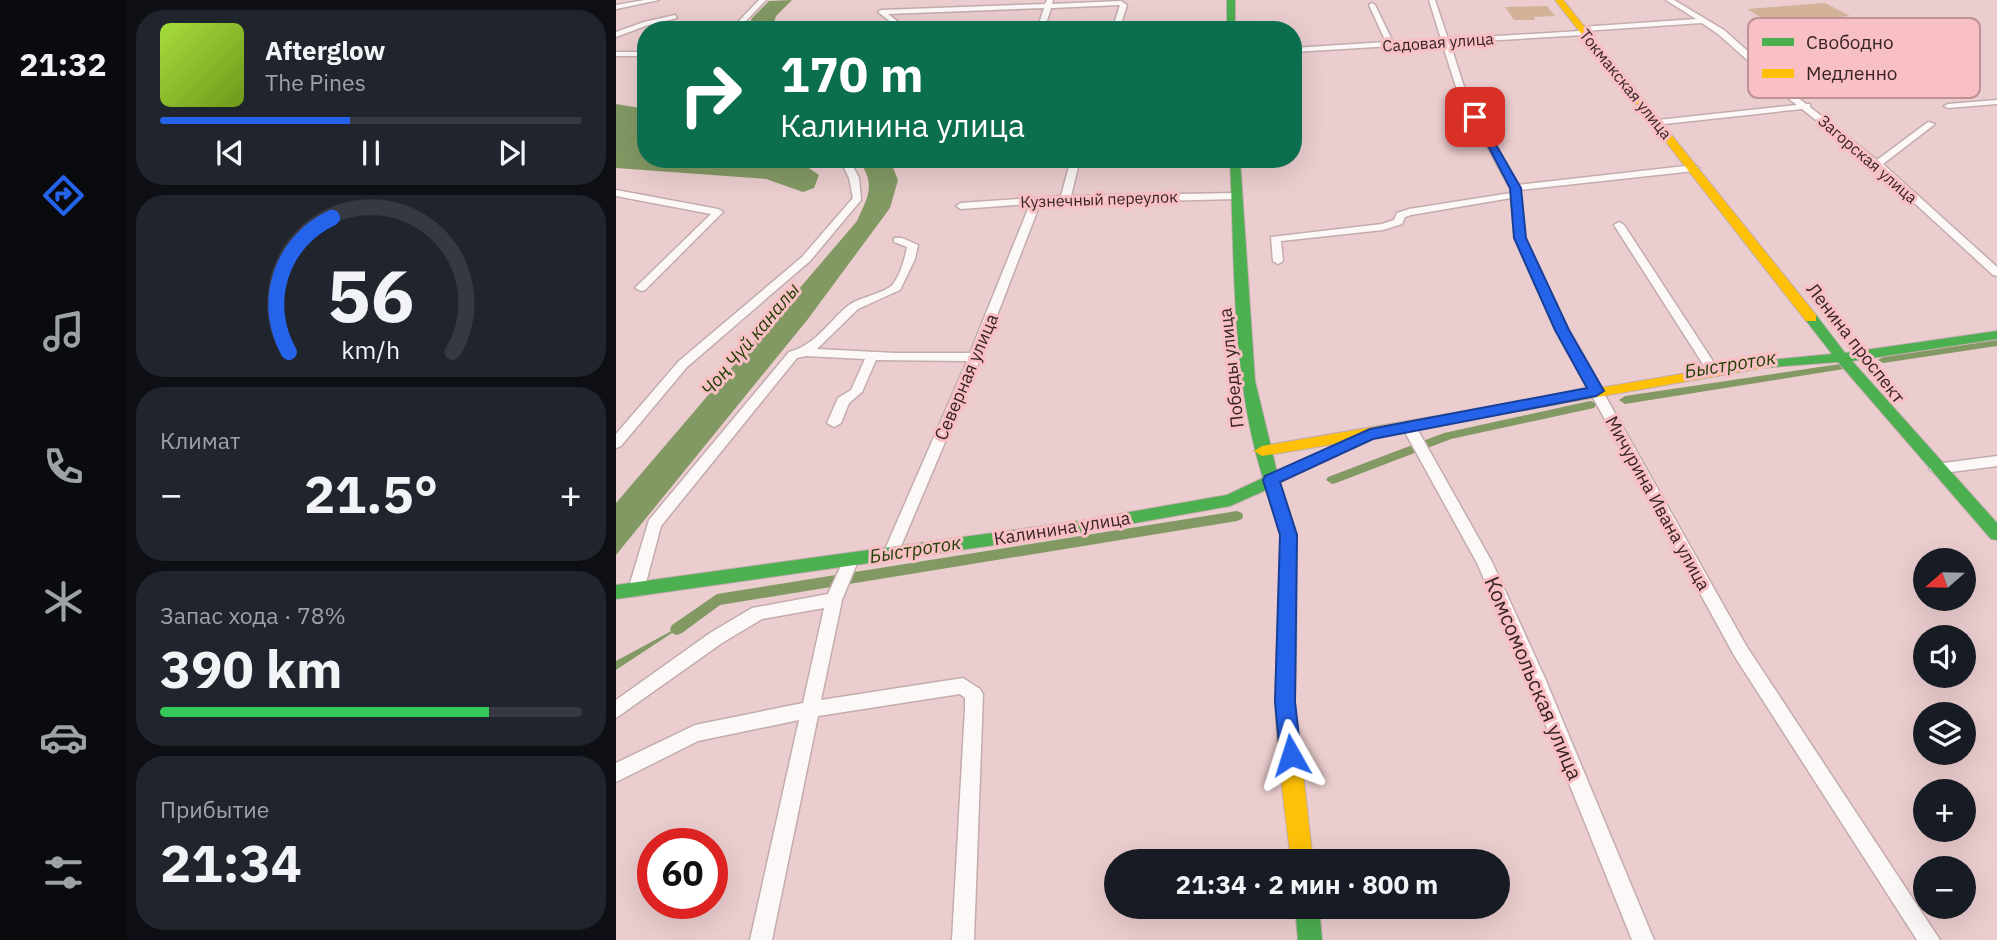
<!DOCTYPE html>
<html lang="ru">
<meta charset="utf-8">
<style>
:root{--surface:#171b24;--page:#20242c;--text:#f1f3f6;--muted:#9ea1a6;--line:#363941;--accent:#2563eb}
body{margin:0;font-family:"IBM Plex Sans",sans-serif;background:var(--page);color:var(--text);height:100vh;display:flex;flex-direction:column;font-size:26px;white-space:nowrap}
*{box-sizing:border-box;margin:0}
p{font-size:23px;color:var(--muted)}
.icon{flex:none;width:38px;height:38px;fill:none;stroke:currentColor;stroke-width:2;stroke-linecap:round;stroke-linejoin:round}
.map{position:relative;flex:1;overflow:hidden}
.details{display:flex;flex-direction:column;gap:10px;padding:10px;background:#0d0f14;width:490px}
.details>*{flex:none}
.top-card{position:absolute;left:21px;top:21px;width:665px;height:147px;border-radius:28px;box-shadow:0 7px 28px #0002;background:#0b6e4f;color:#fff;overflow:hidden}
.needle{width:46px;rotate:250deg}
.buttons{position:absolute;left:1297px;top:548px;display:grid;gap:14px}
.buttons a{display:grid;place-items:center;width:63px;height:63px;border-radius:50%;background:var(--surface);box-shadow:0 7px 28px #0002;font-size:35px}
.speed{position:absolute;left:21px;top:828px;display:flex;gap:14px;font-size:35px;font-weight:700;text-align:center}
.speed>*{display:grid;place-content:center;width:91px;height:91px;border-radius:50%;background:var(--surface);box-shadow:0 7px 28px #0002;line-height:1}
.speed .limit{border:10px solid #d22;background:#fff;color:#111}
.pin{position:absolute;display:grid;place-items:center;width:60px;height:60px;color:#fff;margin:-30px;border-radius:14px;box-shadow:0 4px 10px #0006}
.me{position:absolute;width:77px;margin:-38px;rotate:354deg;stroke-linejoin:round;filter:drop-shadow(0 0 5px #0008)}
.turn{display:flex;align-items:center;gap:24px;height:147px;padding:0 28px;font-size:32px}
.turn .icon{width:91px;height:91px;stroke-width:2.5}
.turn b{display:block;font-size:49px;line-height:60px}
.big{font-size:52px;font-weight:700;line-height:1.1}
.details .tile{flex:1;display:flex;flex-direction:column;justify-content:center;gap:10px;min-width:0;padding:0 24px;border-radius:28px;background:var(--page)}
.details .dial{align-items:center;gap:0}
.dial svg{height:182px;overflow:visible;fill:none;stroke:var(--line);stroke-width:7;stroke-linecap:round;text-anchor:middle}
.dial text{fill:var(--text);stroke:none}
.song{display:flex;align-items:center;gap:21px}
.cover{width:84px;height:84px;border-radius:10px;background:linear-gradient(135deg,hsl(80 70% 55%),hsl(80 70% 35%))}
.played{height:7px;border-radius:4px;background:linear-gradient(90deg,var(--accent) 45%,var(--line) 45%)}
.keys{display:flex;justify-content:space-around;direction:ltr}
.heat{display:flex;justify-content:space-between;align-items:center;font-size:38px;direction:ltr}
.charge{height:10px;border-radius:5px;background:linear-gradient(90deg,#34c759 78%,var(--line) 0)}
.trip{position:absolute;left:488px;top:849px;width:406px;height:70px;border-radius:35px;background:var(--surface);box-shadow:0 7px 28px #0002;font-weight:700;line-height:70px;text-align:center}
main{display:flex;flex:1;min-height:0}
.tabs{display:flex;flex-direction:column;width:126px;justify-content:space-around;align-items:center;background:#090b0e;color:var(--muted)}
.tabs .icon{width:49px;height:49px}
.tabs .selected{color:var(--accent)}
.tabs b{font-size:32px;color:var(--text)}
.map>svg:first-child{display:block}
.green{fill:#d2b299}
.water{fill:#839964}
.lines{fill:none;stroke-linecap:round;stroke-linejoin:round}
.canal{fill:#839964;fill-rule:evenodd}
.street-casing{stroke:#c3acad;stroke-width:3}
.fast-casing{stroke:#c3acad;stroke-width:2}
.slow-casing{stroke:#c3acad;stroke-width:2}
.street{fill:#fcf8f8;fill-rule:evenodd}
.fast{fill:#4caf50;fill-rule:evenodd}
.slow{fill:#ffc107;fill-rule:evenodd}
.route{fill:#2563eb;stroke:#184099;stroke-width:2}
.labels{text-anchor:middle;dominant-baseline:central;stroke-width:6;stroke-linejoin:round;paint-order:stroke}
.far-street-label{font-size:16px;fill:#382325;stroke:#f8c0c4}
.street-label{font-size:18px;fill:#382325;stroke:#f8c0c4}
.water-label{font-size:19px;font-style:italic;fill:#224006;stroke:#f8c0c4}
.near-street-label{font-size:21px;fill:#382325;stroke:#f8c0c4}
.key{fill:#f8c0c4;stroke:#be9194;stroke-width:2}
.key-label{font-size:19px;fill:#382325}
</style>
<main>
<nav class="tabs">
<b>21:32</b>
<svg class="icon selected" aria-label="directions" viewBox="0 0 24 24"><path d="M12 3l9 9-9 9-9-9zM9 14v-3h6M13 9l2 2-2 2"/></svg>
<svg class="icon" aria-label="music" viewBox="0 0 24 24"><path d="M9 18V5l10-2v13"/><circle cx="6" cy="18" r="3"/><circle cx="16" cy="16" r="3"/></svg>
<svg class="icon" aria-label="phone" viewBox="0 0 24 24"><path d="M5 4h4l2 5-3 2q2 4 5 5l2-3 5 2v4C11 20 4 13 5 4z"/></svg>
<svg class="icon" aria-label="climate" viewBox="0 0 24 24"><path d="M12 3v18M4 7l16 10M4 17L20 7"/></svg>
<svg class="icon" aria-label="car" viewBox="0 0 24 24"><path d="M5 17H2v-5l4-1 3-4h7l3 4 3 1v5h-3M9 17h6M6 11h13"/><circle cx="7" cy="17" r="2"/><circle cx="17" cy="17" r="2"/></svg>
<svg class="icon" aria-label="filters" viewBox="0 0 24 24"><path d="M4 7h16M4 17h16"/><circle cx="9" cy="7" r="2"/><circle cx="15" cy="17" r="2"/></svg>
</nav>
<section class="details">
<div class="tile">
<div class="song"><i class="cover"></i><div><b>Afterglow</b><p>The Pines</p></div></div>
<div class="played"></div>
<div class="keys"><svg class="icon" aria-label="previous" viewBox="0 0 24 24"><path d="M18 5L8 12l10 7zM5 5v14"/></svg><svg class="icon" aria-label="pause" viewBox="0 0 24 24"><path d="M8 5v14M16 5v14"/></svg><svg class="icon" aria-label="next" viewBox="0 0 24 24"><path d="M6 5l10 7-10 7zM19 5v14"/></svg></div>
</div>
<div class="tile dial"><svg viewBox="0 0 100 80">
<path d="M14 69A42 42 0 1 1 86 69"/>
<path d="M14 69A42 42 0 0 1 33 10" stroke="#2563eb"/>
<text x="50" y="56" font-size="32" font-weight="700">56</text>
<text x="50" y="72" font-size="11">km/h</text>
</svg></div>
<div class="tile"><p>Климат</p>
<div class="heat"><a>−</a><b class="big">21.5°</b><a>+</a></div>
</div>
<div class="tile"><p>Запас хода · 78%</p><b class="big">390 km</b><div class="charge"></div></div>
<div class="tile"><p>Прибытие</p><b class="big">21:34</b></div>
</section>
<div class="map">
<svg width="1381" height="940" viewBox="0 0 1381 940">
<rect width="100%" height="100%" fill="#ebcdcf"/>
<!-- green -->
<g class="green">
<polygon points="1209,3 1234,16 1154,23 1131,9"/>
<polygon points="931,6 939,16 918,17 919,20 898,20 889,7"/>
</g>
<!-- water -->
<g class="water">
<polygon points="176,0 160,16 156,30 131,30 136,18 153,1"/>
<polygon points="0,104 30,109 30,159 180,159 203,175 198,188 187,192 150,179 0,168"/>
<path d="M242 159 274 160 282 180 274 208 192 319 0 555V503L241 221C253 194 260 185 242 159Z"/>
<polygon points="74,621 0,670 0,661"/>
</g>
<g class="lines">
<!-- canal -->
<g class="canal">
<polygon points="1381,340 1381,346 1267,363 1262,360 1267,357"/>
<polygon points="1224,364 1229,367 1228,369 1009,404 1003,400 1009,396"/>
<polygon points="974,401 978,402 980,405 978,408 835,439 720,483 716,484 710,480 712,477 828,433"/>
<polygon points="621,511 626,513 627,516 626,519 621,521 104,605 66,633 61,635 56,633 54,629 56,625 101,594"/>
</g>
<!-- street casing -->
<g class="street-casing">
<g id="street">
<polygon points="29,0 43,0 0,9 0,5"/>
<polygon points="143,0 150,0 127,24 127,30 119,30 121,23"/>
<polygon points="431,0 437,0 436,4 505,1 511,5 503,30 496,30 504,5 435,8 428,30 421,30 428,8 272,14 293,30 285,30 262,12 265,10 429,4"/>
<polygon points="813,0 819,0 832,39 964,31 961,29 965,27 1080,19 1050,0 1058,0 1108,30 1154,71 1156,77 1190,104 1194,104 1194,107 1261,160 1312,122 1319,124 1267,164 1381,267 1381,276 1377,275 1258,166 1186,109 1039,125 1039,121 1042,120 1181,105 1149,80 1147,74 1102,34 1086,23 967,31 971,33 967,35 834,43 850,93 902,185 1078,165 1083,168 1078,171 904,190 909,238 952,330 1131,647 1324,940 1301,940 1119,657 940,330 899,238 895,198 795,215 789,217 786,224 767,230 665,241 667,261 662,264 657,261 655,237 766,224 778,220 781,213 793,209 895,193 894,188 842,93 826,43 677,52 677,48 770,42 753,5 756,3 759,5 777,42 825,39"/>
<polygon points="59,15 61,18 32,25 0,37 0,32 28,22"/>
<rect x="0" y="52" width="30" height="4"/>
<polygon points="1381,100 1381,104 1332,108 1328,106 1332,104"/>
<polygon points="224,159 233,159 243,178 245,200 194,261 71,367 5,446 0,448 0,434 63,361 186,257 237,198 233,178"/>
<path d="M455 159H464L455 196 620 193 625 196 620 199 424 204 365 357 280 558H270L267 554 351 361 260 360 246 392 233 403 225 423 218 427 211 423 222 398 235 390 249 359 190 356 181 358 45 526 28 590 26 595 20 596 14 595 12 590 33 520 173 352C200 345 212 322 233 305 245 297 262 295 274 287 283 280 289 258 291 247L278 242V238H286L302 245 299 259 284 290 242 309 201 349 279 353H354L414 204 345 209 340 206 345 203 445 196Z"/>
<polygon points="0,190 102,209 107,212 29,290 25,291 19,288 21,286 95,214 0,196"/>
<polygon points="1003,222 1008,225 1104,372 1102,375 1094,375 1092,372 998,225"/>
<polygon points="792,421 799,425 876,562 928,676 1038,940 1016,940 910,676 861,563 785,425"/>
<polygon points="1381,456 1381,466 1320,474 1313,469 1320,464"/>
<polygon points="234,555 239,557 242,561 226,600 205,700 347,678 364,689 367,694 358,940 336,940 349,708 349,698 344,694 202,716 156,940 134,940 183,720 82,741 0,782 0,763 79,725 187,703 208,608 146,619 106,643 0,718 0,700 94,633 136,608 212,594 229,557"/>
</g>
</g>
<!-- fast casing -->
<g class="fast-casing">
<g id="fast">
<rect x="611" y="0" width="8" height="30"/>
<path d="M614 159H624L639 381 661 472 669 473 671 477 664 483 681 535 680 669 677 675 670 677 663 675 660 669 665 535 650 490 614 506 463 533 0 599V585L463 521 611 495 647 478C615 376 619 265 614 159Z"/>
<polygon points="1195,314 1200,315 1229,353 1381,331 1381,339 1236,361 1381,523 1381,540 1375,539 1222,362 1130,369 1128,366 1135,362 1216,354 1188,318"/>
<polygon points="679,906 703,906 706,940 682,940"/>
</g>
</g>
<!-- slow casing -->
<g class="slow-casing">
<g id="slow">
<polygon points="939,0 947,0 1200,315 1200,321 1190,321"/>
<polygon points="1135,362 1142,366 1140,369 761,436 663,483 657,481 655,477 657,473 724,443 646,456 638,451 646,446"/>
<path d="M670 661 677 663 680 669 679 702 697 861H675C671 825 651 689 663 663Z"/>
</g>
</g>
<!-- street -->
<use href="#street" class="street"/>
<!-- fast -->
<use href="#fast" class="fast"/>
<!-- slow -->
<use href="#slow" class="slow"/>
</g>
<!-- route -->
<polygon class="route" points="856,115 864,117 905,188 910,238 953,330 988,391 980,396 757,439 664,482 681,535 679,702 685,755 682,762 675,765 667,762 664,755 659,702 664,535 647,480 649,476 754,429 971,388 939,330 898,238 894,188"/>
<g class="labels">
<!-- far-street labels -->
<g class="far-street-label">
<text transform="translate(822 42) rotate(-4)">Садовая улица</text>
<text transform="translate(1010 84) rotate(51)">Токмакская улица</text>
<text transform="translate(1252 159) rotate(41)">Загорская улица</text>
<text transform="translate(483 199) rotate(-2)">Кузнечный переулок</text>
</g>
<!-- street labels -->
<g class="street-label">
<text transform="translate(1240 343) rotate(52)">Ленина проспект</text>
<text transform="translate(615 368) rotate(-96)">Победы улица</text>
<text transform="translate(350 377) rotate(-67)">Северная улица</text>
<text transform="translate(1042 503) rotate(61)">Мичурина Ивана улица</text>
<text transform="translate(446 528) rotate(-9)">Калинина улица</text>
</g>
<!-- water labels -->
<g class="water-label">
<text transform="translate(134 339) rotate(-50)">Чоң Чүй каналы</text>
<text transform="translate(1114 364) rotate(-9)">Быстроток</text>
<text transform="translate(299 549) rotate(-9)">Быстроток</text>
</g>
<!-- near-street labels -->
<g class="near-street-label">
<text transform="translate(918 678) rotate(67)">Комсомольская улица</text>
</g>
</g>
<!-- legend -->
<rect x="1132" y="18" width="232" height="80" rx="10" class="key"/>
<rect x="1146" y="38" width="32" height="8" fill="#4caf50"/>
<rect x="1146" y="69" width="32" height="9" fill="#ffc107"/>
<g class="key-label">
<text x="1190" y="49">Свободно</text>
<text x="1190" y="80">Медленно</text>
</g>
</svg>
<div class="buttons">
<a><svg class="needle" viewBox="-14 -14 28 28"><path d="M0-13l5 13h-10z" fill="#e53935"/><path d="M0 13l5-13h-10z" fill="#9ea1a6"/></svg></a>
<a><svg class="icon" aria-label="sound" viewBox="0 0 24 24"><path d="M4 9h4l5-4v14l-5-4H4zM17 9q2 3 0 6"/></svg></a>
<a><svg class="icon" aria-label="layers" viewBox="0 0 24 24"><path d="M12 4l9 5-9 5-9-5zM3 14l9 5 9-5"/></svg></a>
<a>+</a>
<a>−</a>
</div>
<div class="speed"><div class="limit">60</div></div>
<div class="pin" style="left:859px;top:117px;background:#d93025"><svg class="icon" aria-label="arrive" viewBox="0 0 24 24"><path d="M6 21V4h12l-3 4 3 4H6"/></svg></div>
<svg class="me" style="left:675px;top:755px" viewBox="-20 -20 40 40"><path d="M0-17L14 15 0 8-14 15z" fill="#2563eb" stroke="#fff" stroke-width="4"/></svg>
<div class="trip">21:34 · 2 мин · 800 m</div>
<div class="top-card">
<div class="turn"><svg class="icon" aria-label="right" viewBox="0 0 24 24"><path d="M7 20v-9h11M14 6l5 5-5 5"/></svg><div><b>170 m</b>Калинина улица</div></div>
</div>
</div>
</main>
